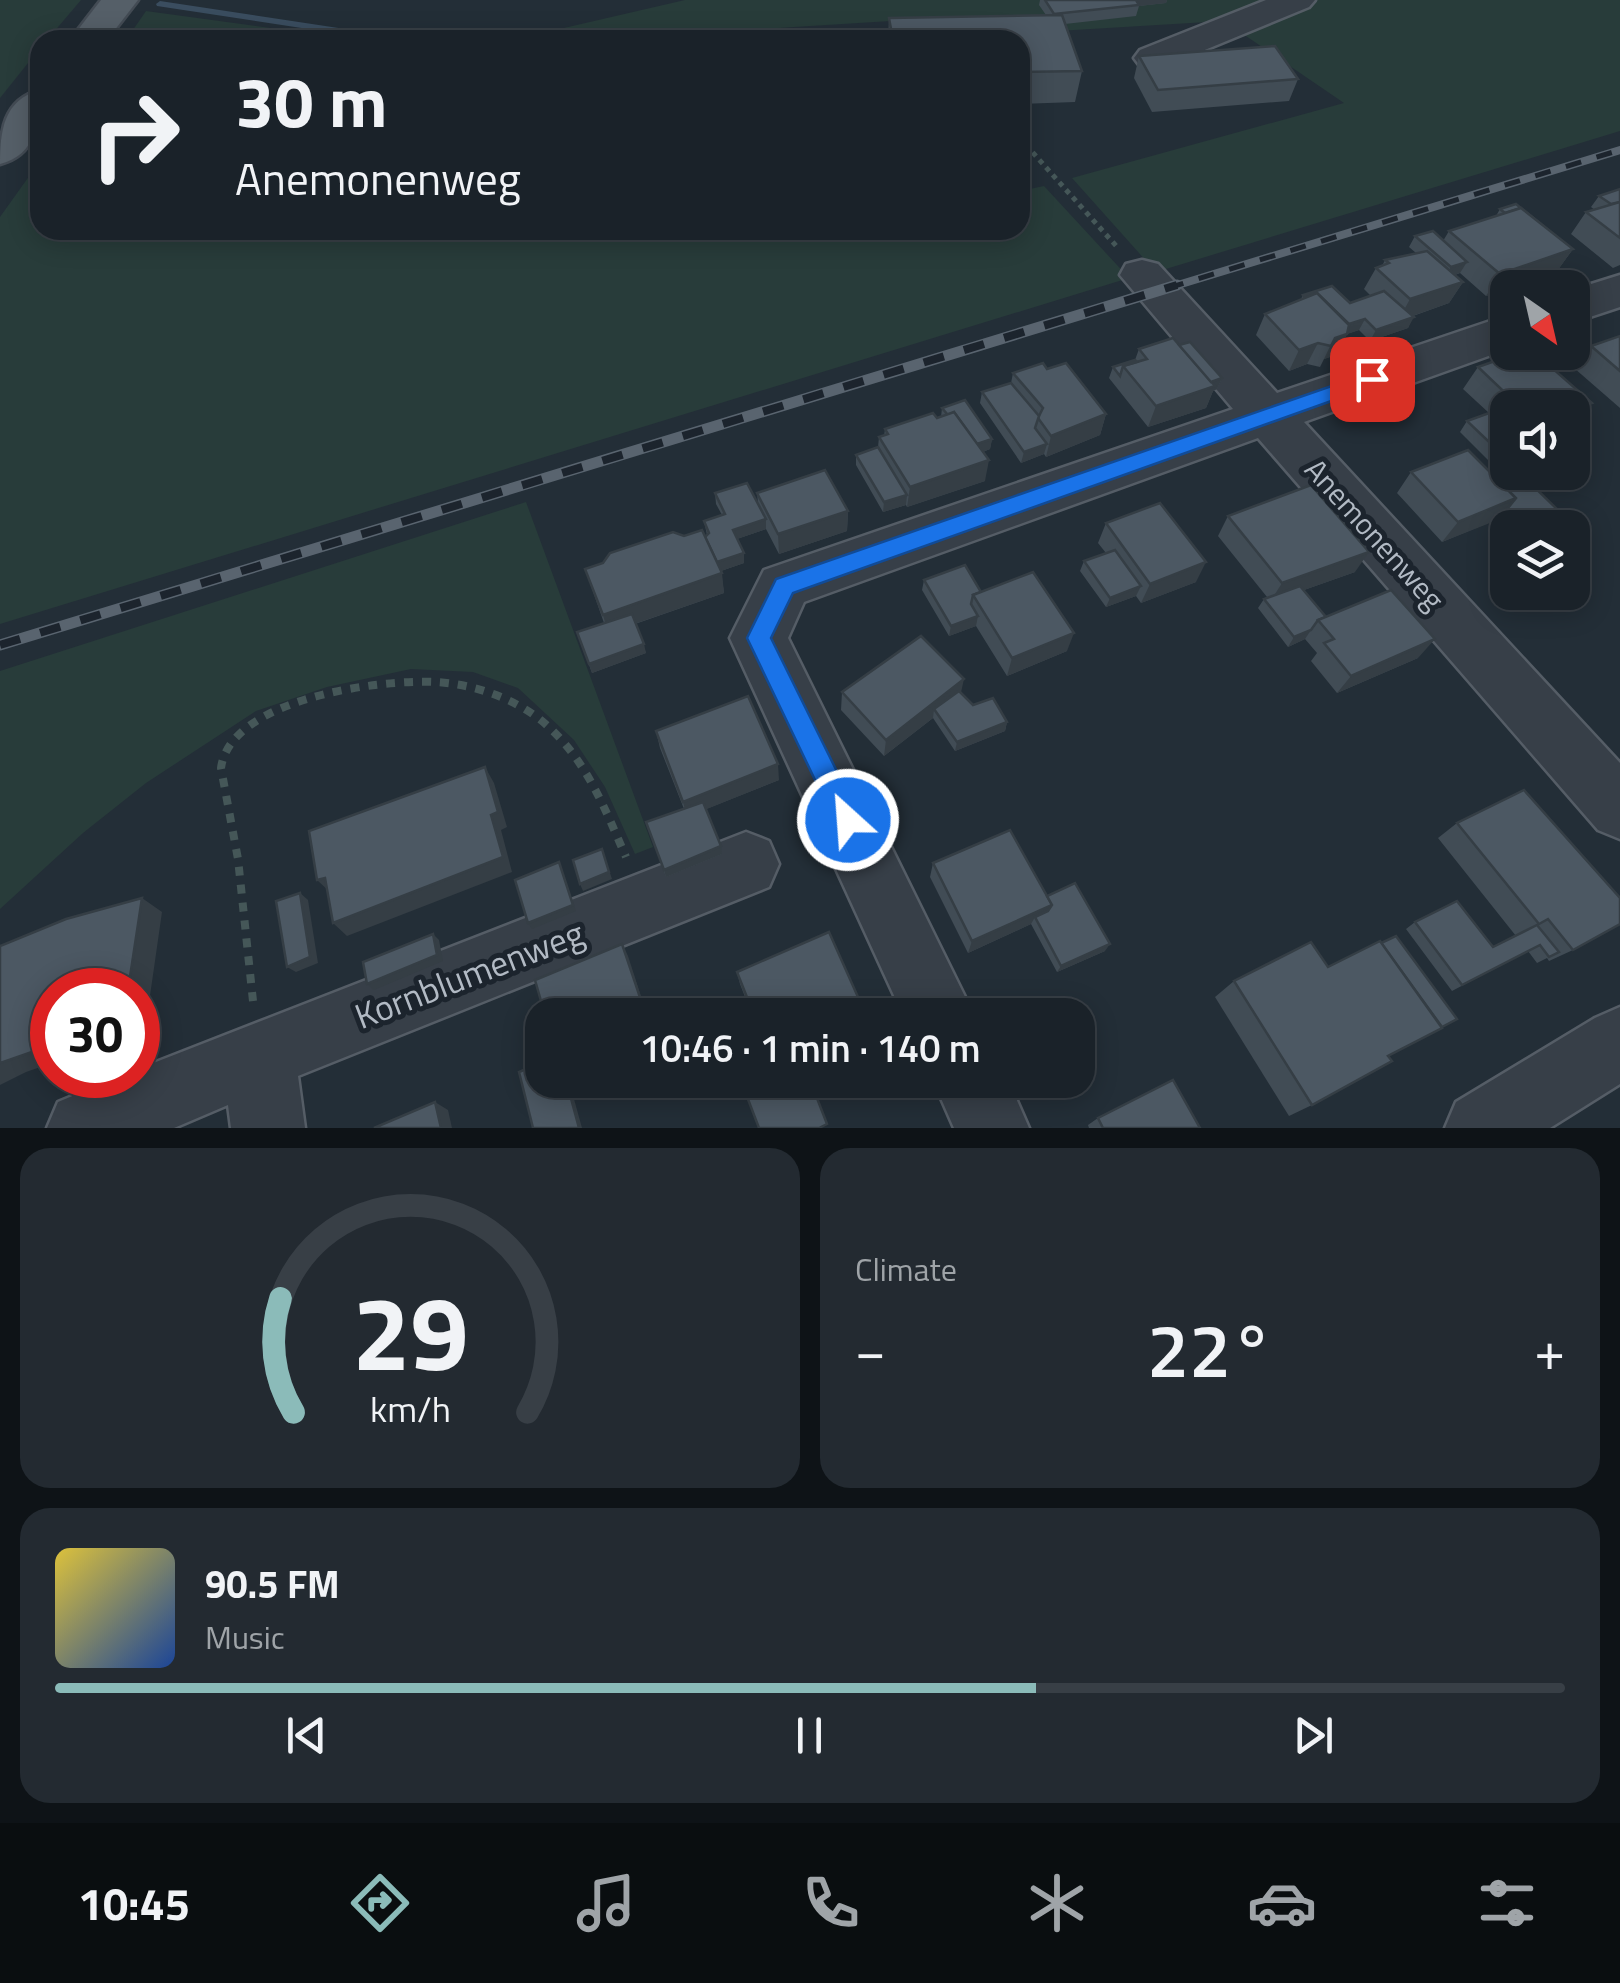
<!DOCTYPE html>
<meta charset="utf-8">
<style>
:root{--surface:#1a2229;--page:#232a31;--text:#f1f3f6;--muted:#9fa4a8;--line:#383f46;--accent:#8bbbb9}
body{margin:0;font-family:"Titillium Web",sans-serif;background:var(--page);color:var(--text);height:100vh;display:flex;flex-direction:column;font-size:38px;white-space:nowrap}
*{box-sizing:border-box;margin:0}
p{font-size:32px;color:var(--muted)}
.icon{flex:none;width:55px;height:55px;fill:none;stroke:currentColor;stroke-width:2;stroke-linecap:round;stroke-linejoin:round}
.map{position:relative;height:1128px;overflow:hidden}
.details{display:flex;flex-direction:column;gap:20px;padding:20px;background:#0e1317;flex:1}
.details>*{flex:none}
.guide{position:absolute;left:30px;top:30px;width:1000px;height:210px;border-radius:30px;box-shadow:0 5px 25px #0003,0 0 0 2px var(--line);background:#1a2229;color:var(--text);overflow:hidden}
.needle{width:65px;rotate:146deg}
.buttons{position:absolute;left:1490px;top:270px;display:grid;gap:20px}
.buttons a{display:grid;place-items:center;width:100px;height:100px;border-radius:20px;background:var(--surface);box-shadow:0 5px 25px #0003,0 0 0 2px var(--line);font-size:50px}
.speed{position:absolute;left:30px;top:968px;display:flex;gap:20px;font-size:50px;font-weight:700;text-align:center}
.speed>*{display:grid;place-content:center;width:130px;height:130px;border-radius:50%;background:var(--surface);box-shadow:0 5px 25px #0003,0 0 0 2px var(--line);line-height:1}
.speed .limit{border:15px solid #d22;background:#fff;color:#111}
.pin{position:absolute;display:grid;place-items:center;width:85px;height:85px;color:#fff;margin:-42px;border-radius:20px;box-shadow:0 5px 15px #0006}
.me{position:absolute;width:110px;margin:-55px;rotate:334deg;stroke-linejoin:round;filter:drop-shadow(0 0 8px #0008)}
.turn{display:flex;align-items:center;gap:35px;height:210px;padding:0 40px;font-size:45px}
.turn .icon{width:130px;height:130px;stroke-width:2.5}
.turn b{display:block;font-size:70px;line-height:85px}
.big{font-size:75px;font-weight:600;line-height:1.1}
.details .widget{flex:1;display:flex;flex-direction:column;justify-content:center;gap:15px;min-width:0;padding:0 35px;border-radius:30px;background:var(--page)}
.details .dial{align-items:center;gap:0}
.dial svg{height:260px;overflow:visible;fill:none;stroke:var(--line);stroke-width:7;stroke-linecap:round;text-anchor:middle}
.dial text{fill:var(--text);stroke:none}
.song{display:flex;align-items:center;gap:30px}
.cover{width:120px;height:120px;border-radius:15px;background:linear-gradient(135deg,hsl(50 70% 55%),hsl(220 70% 35%))}
.played{height:10px;border-radius:5px;background:linear-gradient(90deg,var(--accent) 65%,var(--line) 65%)}
.keys{display:flex;justify-content:space-around;direction:ltr}
.heat{display:flex;justify-content:space-between;align-items:center;font-size:55px;direction:ltr}
.details .tiles{flex:1;display:grid;gap:20px;grid-template-columns:1fr 1fr}
.widget:last-child{grid-column:span 2}
.trip{position:absolute;left:525px;top:998px;width:570px;height:100px;border-radius:30px;background:var(--surface);box-shadow:0 5px 25px #0003,0 0 0 2px var(--line);font-weight:600;line-height:100px;text-align:center}
.menu{display:flex;height:160px;justify-content:space-around;align-items:center;background:#0a0e10;color:var(--muted)}
.menu .icon{width:70px;height:70px}
.menu .current{color:var(--accent)}
.menu b{font-size:45px;color:var(--text)}
.map>svg:first-child{display:block}
.green{fill:#283c3a}
.lines{fill:none;stroke-linecap:round;stroke-linejoin:round}
.stream{fill:#3a4d5f;fill-rule:evenodd}
.minor-casing{stroke:#555d66;stroke-width:5}
.major-casing{stroke:#434b54;stroke-width:5}
.path-far1{stroke:#455758;stroke-width:5;stroke-dasharray:5 5;stroke-linecap:butt}
.path{stroke:#455758;stroke-width:8;stroke-dasharray:9 9;stroke-linecap:butt}
.minor{fill:#373f48;fill-rule:evenodd}
.major{fill:#555f68;fill-rule:evenodd}
.rail-far1-casing{stroke:#59646f;stroke-width:8}
.rail-casing{stroke:#59646f;stroke-width:11}
.rail-far1{stroke:#1c242d;stroke-width:5;stroke-dasharray:16;stroke-linecap:butt}
.rail{stroke:#1c242d;stroke-width:8;stroke-dasharray:21;stroke-linecap:butt}
.wall{fill:#414c55}
.shaded-wall{fill:#353e45}
.building{fill:#4c5863;stroke:#353e45;stroke-width:2.5}
.route{fill:#1a73e8;stroke:#114b97;stroke-width:2.5}
.labels{text-anchor:middle;dominant-baseline:central;stroke-width:10;stroke-linejoin:round;paint-order:stroke}
.street-label{font-size:30px;fill:#b2bac4;stroke:#1c242d}
.near-street-label{font-size:35px;fill:#b2bac4;stroke:#1c242d}
</style>
<div class="map">
<svg width="1620" height="1128" viewBox="0 0 1620 1128">
<rect width="100%" height="100%" fill="#232e37"/>
<!-- green -->
<g class="green">
<polygon points="0,0 81,0 47,40 40,40 40,48 0,98"/>
<polygon points="685,0 1620,0 1620,131 1156,272 1072,178 1344,103 1224,21 973,36 939,18 652,36 650,40 512,40"/>
<polygon points="146,11 357,40 126,40"/>
<polygon points="40,161 40,230 1020,230 1020,191 1044,186 1129,278 0,624 0,217"/>
<polygon points="526,502 653,847 635,854 605,787 574,740 518,688 473,672 411,669 327,687 256,711 146,783 83,833 0,909 0,671"/>
</g>
<g class="lines">
<!-- stream -->
<polygon class="stream" points="160,1 398,37 403,40 380,40 157,6 156,4"/>
<!-- minor casing -->
<g class="minor-casing">
<g id="minor">
<polygon points="1266,0 1315,0 1309,7 1166,66 1153,69 1140,66 1134,58 1140,50"/>
<polygon points="1142,260 1158,264 1277,393 1508,315 1508,349 1304,422 1620,763 1620,839 1598,830 1258,438 804,602 788,638 974,1015 903,1015 730,638 764,570 1233,409 1120,275 1126,264"/>
<polygon points="1620,275 1620,307 1572,323 1572,290"/>
<polygon points="746,832 769,841 779,864 769,887 298,1076 305,1128 231,1128 228,1105 174,1128 47,1128 58,1102 123,1075 138,1075 138,1069"/>
<polygon points="1620,1007 1620,1084 1550,1128 1445,1128 1456,1102 1595,1018"/>
<polygon points="933,1080 1008,1080 1029,1128 954,1128"/>
</g>
</g>
<!-- major casing -->
<g class="major-casing">
<g id="major">
<polygon points="101,0 138,0 107,40 70,40"/>
<path d="M40 90C40 122 36 155 0 164 0 132 3 100 40 90Z"/>
</g>
</g>
<!-- path-far1 -->
<polyline class="path-far1" points="1026,145 1118,248"/>
<!-- path -->
<path class="path" d="M253 1001 238 859 221 768C230 699 379 679 435 682 472 684 512 697 542 721 586 758 604 807 626 857"/>
<!-- minor -->
<use href="#minor" class="minor"/>
<!-- major -->
<use href="#major" class="major"/>
<!-- rail-far1 casing -->
<g class="rail-far1-casing">
<polyline id="rail-far1" points="1168,288 1620,150"/>
</g>
<!-- rail casing -->
<g class="rail-casing">
<polyline id="rail" points="0,645 1177,285"/>
</g>
<!-- rail-far1 -->
<use href="#rail-far1" class="rail-far1"/>
<!-- rail -->
<use href="#rail" class="rail"/>
</g>
<!-- wall -->
<g class="wall">
<polygon points="1040,0 1167,0 1166,3 1139,6 1136,16 1065,24 1082,71 1075,102 1020,104 1020,40 888,40 889,18 1046,15 1039,5"/>
<polygon points="1139,56 1298,79 1289,101 1152,112 1134,78"/>
<polygon points="1620,189 1620,265 1613,268 1571,234 1586,212 1595,210 1591,207 1599,196"/>
<polygon points="1500,209 1573,249 1557,271 1486,296 1460,273 1455,275 1463,282 1449,303 1413,316 1408,328 1370,341 1359,330 1347,334 1336,355 1324,359 1320,367 1307,364 1289,371 1256,335 1265,314 1301,299 1303,295 1350,303 1371,296 1364,289 1376,268 1382,266 1385,260 1416,253 1409,247 1415,236 1443,241 1449,231 1496,216"/>
<polygon points="1620,336 1620,408 1574,368 1591,346"/>
<polygon points="1179,345 1222,378 1217,389 1213,391 1206,408 1148,427 1109,378 1113,367 1135,360 1139,349"/>
<polygon points="1520,352 1534,352 1592,403 1572,425 1572,408 1508,408 1508,472 1513,472 1504,476 1460,432 1467,421 1489,413 1463,389 1478,367"/>
<polygon points="1013,373 1106,414 1100,435 1046,457 1044,454 1021,463 980,403 982,392 1011,383"/>
<polygon points="942,408 992,439 990,449 983,452 985,481 907,507 906,505 883,512 856,465 856,455 878,447 879,437 884,436 885,429 941,417"/>
<polygon points="1411,472 1498,480 1553,525 1548,528 1509,528 1500,518 1442,542 1397,493"/>
<polygon points="715,493 758,503 757,493 848,511 847,531 779,554 766,529 737,539 744,553 744,563 721,571 724,593 635,624 646,653 592,673 577,632 604,623 585,569 684,536 705,537 707,535 704,521 722,515 716,504"/>
<polygon points="1228,516 1355,572 1304,590 1326,617 1418,658 1337,693 1311,661 1317,653 1305,639 1288,647 1258,608 1264,599 1267,597 1218,536"/>
<polygon points="1106,523 1196,582 1141,603 1136,596 1106,607 1080,571 1084,561 1106,553 1098,543"/>
<polygon points="924,580 981,592 1067,651 1007,676 976,626 949,636 922,590"/>
<polygon points="842,692 961,693 973,705 1007,722 1005,731 955,751 933,718 884,756 841,710"/>
<polygon points="656,731 779,780 706,809 722,854 666,877 646,822 684,809 660,748"/>
<polygon points="1524,790 1573,950 1549,961 1547,958 1537,963 1528,951 1452,991 1406,929 1415,922 1493,947 1516,936 1438,838 1457,823"/>
<polygon points="933,863 1047,896 1105,951 1057,972 1031,924 968,953 930,877"/>
<polygon points="737,972 866,1015 752,1015 740,984"/>
<polygon points="1234,981 1388,1056 1312,1105 1289,1116 1215,997"/>
<polygon points="1098,1118 1200,1128 1089,1128 1088,1125"/>
</g>
<!-- shaded-wall -->
<g class="shaded-wall">
<polygon points="1136,0 1167,0 1166,3 1139,6"/>
<polygon points="1573,249 1557,271 1486,296 1500,274"/>
<polygon points="1467,262 1460,273 1444,278 1451,267"/>
<polygon points="1463,282 1449,303 1398,321 1410,299"/>
<polygon points="1414,317 1408,328 1370,341 1376,330"/>
<polygon points="1365,319 1359,330 1347,334 1336,355 1324,359 1334,338 1337,328"/>
<polygon points="1318,343 1307,364 1289,371 1299,350"/>
<polygon points="1222,378 1217,389 1213,391 1206,408 1148,427 1156,406 1201,385"/>
<polygon points="1592,403 1575,424 1572,425 1572,410"/>
<polygon points="1106,414 1100,435 1046,457 1051,436"/>
<polygon points="992,439 990,449 969,457 971,446"/>
<polygon points="1047,444 1044,454 1021,463 1024,452"/>
<polygon points="989,460 985,481 907,507 910,487"/>
<polygon points="907,495 906,505 883,512 884,502"/>
<polygon points="1516,498 1500,519 1442,542 1458,522"/>
<polygon points="848,511 847,531 779,554 778,534"/>
<polygon points="1562,514 1553,525 1548,528 1539,528"/>
<polygon points="766,519 766,529 734,540 733,530"/>
<polygon points="1369,552 1355,572 1270,602 1282,583"/>
<polygon points="744,553 744,563 715,573 714,563"/>
<polygon points="1206,562 1196,582 1141,603 1150,584"/>
<polygon points="722,573 724,593 608,633 603,615"/>
<polygon points="1141,586 1136,596 1106,607 1110,598"/>
<polygon points="978,616 976,626 949,636 951,626"/>
<polygon points="1311,630 1305,639 1288,647 1294,637"/>
<polygon points="1074,633 1067,651 1007,676 1012,658"/>
<polygon points="1435,639 1418,658 1337,693 1351,676"/>
<polygon points="644,644 646,653 592,673 589,664"/>
<polygon points="964,679 960,697 934,709 933,718 884,756 886,740"/>
<polygon points="1007,722 1005,731 955,751 957,742"/>
<polygon points="778,764 779,780 687,817 683,802"/>
<polygon points="485,767 494,783 507,827 501,830 512,872 347,936 333,923 491,815"/>
<polygon points="721,846 722,854 666,877 664,870"/>
<polygon points="602,849 612,879 583,891 580,884"/>
<polygon points="559,862 576,911 532,929 528,923"/>
<polygon points="325,878 332,894 317,880"/>
<polygon points="300,893 308,900 318,963 296,972 287,967"/>
<polygon points="142,898 162,912 145,1031 138,1034 138,990 128,990"/>
<polygon points="1052,905 1044,918 1035,917 1031,924 968,953 972,941"/>
<polygon points="433,934 439,940 443,961 374,990 367,984"/>
<polygon points="622,944 628,956 647,1015 646,1015"/>
<polygon points="1110,944 1105,951 1057,972 1061,966"/>
<polygon points="52,1045 52,1063 26,1072 0,1085 0,1063"/>
<polygon points="566,1080 572,1080 569,1081 582,1128 579,1128"/>
<polygon points="435,1102 448,1110 452,1128 441,1128"/>
</g>
<!-- building -->
<g class="building">
<polygon points="1045,0 1136,0 1139,5 1054,14"/>
<polygon points="1062,15 1082,71 1020,72 1020,40 893,40 889,18"/>
<polygon points="1275,46 1298,79 1158,90 1139,56"/>
<polygon points="1620,189 1620,202 1611,204 1599,196"/>
<polygon points="1620,202 1620,238 1586,212"/>
<polygon points="1516,204 1553,234 1521,208 1505,213 1500,209"/>
<polygon points="1521,208 1573,249 1500,274 1449,231"/>
<polygon points="1433,231 1467,262 1451,267 1415,236"/>
<polygon points="1427,251 1463,282 1410,299 1376,268 1389,263 1385,260"/>
<polygon points="1332,286 1350,303 1384,291 1414,317 1376,330 1365,319 1349,324 1317,293 1305,297 1303,295"/>
<polygon points="1317,293 1349,325 1347,334 1335,338 1331,346 1318,343 1299,350 1265,314"/>
<polygon points="1620,336 1620,371 1591,346"/>
<polygon points="1173,338 1215,386 1156,406 1123,366 1147,359 1139,349"/>
<polygon points="1190,342 1222,378 1211,382 1179,345"/>
<polygon points="1520,352 1534,352 1592,403 1572,410 1572,408 1521,408 1478,367"/>
<polygon points="1135,360 1137,362 1123,366 1120,376 1113,367"/>
<polygon points="1043,363 1047,369 1066,363 1106,414 1051,436 1038,418 1043,408 1013,373"/>
<polygon points="1011,383 1039,416 1035,428 1047,444 1024,452 982,392"/>
<polygon points="965,400 992,439 977,444 954,412 948,415 942,408"/>
<polygon points="1503,408 1508,412 1508,460 1467,421"/>
<polygon points="954,412 989,460 910,487 879,437 888,434 885,429 933,413 937,418"/>
<polygon points="878,447 907,495 884,502 856,455"/>
<polygon points="1468,450 1516,498 1458,522 1411,472"/>
<polygon points="825,470 848,511 778,534 757,493"/>
<polygon points="1516,472 1519,472 1562,514 1539,528 1528,528 1508,508 1516,498 1498,480"/>
<polygon points="747,483 766,519 733,530 744,553 717,562 705,537 709,533 704,521 725,514 715,493"/>
<polygon points="1311,485 1369,552 1282,583 1228,516"/>
<polygon points="1160,503 1206,562 1150,584 1106,523"/>
<polygon points="702,530 722,573 603,615 585,569 603,563 610,553 673,532 684,536"/>
<polygon points="1115,550 1141,586 1110,598 1084,561"/>
<polygon points="965,565 981,592 973,595 971,604 978,616 951,626 924,580"/>
<polygon points="1033,572 1074,633 1012,658 973,595"/>
<polygon points="1300,586 1326,617 1318,620 1311,630 1294,637 1264,599"/>
<polygon points="1391,590 1435,639 1351,676 1324,643 1334,639 1318,620"/>
<polygon points="632,614 644,644 589,664 577,632"/>
<polygon points="921,636 964,679 886,740 842,692"/>
<polygon points="959,691 973,705 993,698 1007,722 957,742 934,709"/>
<polygon points="748,696 778,764 683,802 656,731"/>
<polygon points="485,767 498,812 491,815 503,857 333,923 325,878 317,880 309,831"/>
<polygon points="1524,790 1620,898 1620,924 1573,950 1548,919 1539,924 1457,823"/>
<polygon points="703,802 721,846 664,870 646,822"/>
<polygon points="1010,830 1052,905 972,941 933,863"/>
<polygon points="602,849 609,872 580,884 573,860"/>
<polygon points="559,862 573,905 528,923 515,880"/>
<polygon points="1075,883 1110,944 1061,966 1035,917 1048,911 1052,905 1047,896"/>
<polygon points="300,893 310,957 287,967 276,901"/>
<polygon points="142,898 128,990 52,990 52,1045 0,1063 0,946 66,919"/>
<polygon points="1457,901 1493,947 1537,925 1559,952 1549,957 1540,945 1462,985 1415,922"/>
<polygon points="829,932 866,1015 754,1015 737,972"/>
<polygon points="433,934 437,955 367,984 363,962"/>
<polygon points="1396,936 1457,1019 1442,1027 1381,943"/>
<polygon points="1380,941 1442,1028 1388,1056 1392,1061 1312,1105 1234,981 1311,942 1328,967"/>
<polygon points="622,944 646,1015 545,1015 535,980"/>
<polygon points="542,1062 542,1080 566,1080 579,1128 533,1128 519,1072"/>
<polygon points="744,1080 810,1080 827,1124 819,1128 759,1128 741,1081"/>
<polygon points="1173,1080 1200,1128 1103,1128 1098,1118"/>
<polygon points="435,1102 441,1128 374,1128"/>
</g>
<!-- route -->
<polygon class="route" points="1372,372 1379,374 1379,384 793,593 771,638 861,820 857,828 848,832 838,828 747,638 776,579"/>
<g class="labels">
<!-- street labels -->
<g class="street-label">
<text transform="translate(1375 534) rotate(48)">Anemonenweg</text>
</g>
<!-- near-street labels -->
<g class="near-street-label">
<text transform="translate(469 974) rotate(-21)">Kornblumenweg</text>
</g>
</g>
</svg>
<div class="buttons">
<a><svg class="needle" viewBox="-14 -14 28 28"><path d="M0-13l5 13h-10z" fill="#e53935"/><path d="M0 13l5-13h-10z" fill="#9fa4a8"/></svg></a>
<a><svg class="icon" aria-label="sound" viewBox="0 0 24 24"><path d="M4 9h4l5-4v14l-5-4H4zM17 9q2 3 0 6"/></svg></a>
<a><svg class="icon" aria-label="layers" viewBox="0 0 24 24"><path d="M12 4l9 5-9 5-9-5zM3 14l9 5 9-5"/></svg></a>
</div>
<div class="speed"><div class="limit">30</div></div>
<div class="pin" style="left:1372px;top:379px;background:#d93025"><svg class="icon" aria-label="arrive" viewBox="0 0 24 24"><path d="M6 21V4h12l-3 4 3 4H6"/></svg></div>
<svg class="me" style="left:848px;top:820px" viewBox="-20 -20 40 40"><circle r="17" fill="#1a73e8" stroke="#fff" stroke-width="3"/><path d="M0-11L8 9 0 5-8 9z" fill="#fff"/></svg>
<div class="trip">10:46 · 1 min · 140 m</div>
<div class="guide">
<div class="turn"><svg class="icon" aria-label="right" viewBox="0 0 24 24"><path d="M7 20v-9h11M14 6l5 5-5 5"/></svg><div><b>30 m</b>Anemonenweg</div></div>
</div>
</div>
<section class="details">
<div class="tiles">
<div class="widget dial"><svg viewBox="0 0 100 80">
<path d="M14 69A42 42 0 1 1 86 69"/>
<path d="M14 69A42 42 0 0 1 10 34" stroke="#8bbbb9"/>
<text x="50" y="56" font-size="32" font-weight="700">29</text>
<text x="50" y="72" font-size="11">km/h</text>
</svg></div>
<div class="widget"><p>Climate</p>
<div class="heat"><a>−</a><b class="big">22°</b><a>+</a></div>
</div>
<div class="widget">
<div class="song"><i class="cover"></i><div><b>90.5 FM</b><p>Music</p></div></div>
<div class="played"></div>
<div class="keys"><svg class="icon" aria-label="previous" viewBox="0 0 24 24"><path d="M18 5L8 12l10 7zM5 5v14"/></svg><svg class="icon" aria-label="pause" viewBox="0 0 24 24"><path d="M8 5v14M16 5v14"/></svg><svg class="icon" aria-label="next" viewBox="0 0 24 24"><path d="M6 5l10 7-10 7zM19 5v14"/></svg></div>
</div>
</div>
</section>
<nav class="menu">
<b>10:45</b>
<svg class="icon current" aria-label="directions" viewBox="0 0 24 24"><path d="M12 3l9 9-9 9-9-9zM9 14v-3h6M13 9l2 2-2 2"/></svg>
<svg class="icon" aria-label="music" viewBox="0 0 24 24"><path d="M9 18V5l10-2v13"/><circle cx="6" cy="18" r="3"/><circle cx="16" cy="16" r="3"/></svg>
<svg class="icon" aria-label="phone" viewBox="0 0 24 24"><path d="M5 4h4l2 5-3 2q2 4 5 5l2-3 5 2v4C11 20 4 13 5 4z"/></svg>
<svg class="icon" aria-label="climate" viewBox="0 0 24 24"><path d="M12 3v18M4 7l16 10M4 17L20 7"/></svg>
<svg class="icon" aria-label="car" viewBox="0 0 24 24"><path d="M5 17H2v-5l4-1 3-4h7l3 4 3 1v5h-3M9 17h6M6 11h13"/><circle cx="7" cy="17" r="2"/><circle cx="17" cy="17" r="2"/></svg>
<svg class="icon" aria-label="filters" viewBox="0 0 24 24"><path d="M4 7h16M4 17h16"/><circle cx="9" cy="7" r="2"/><circle cx="15" cy="17" r="2"/></svg>
</nav>
